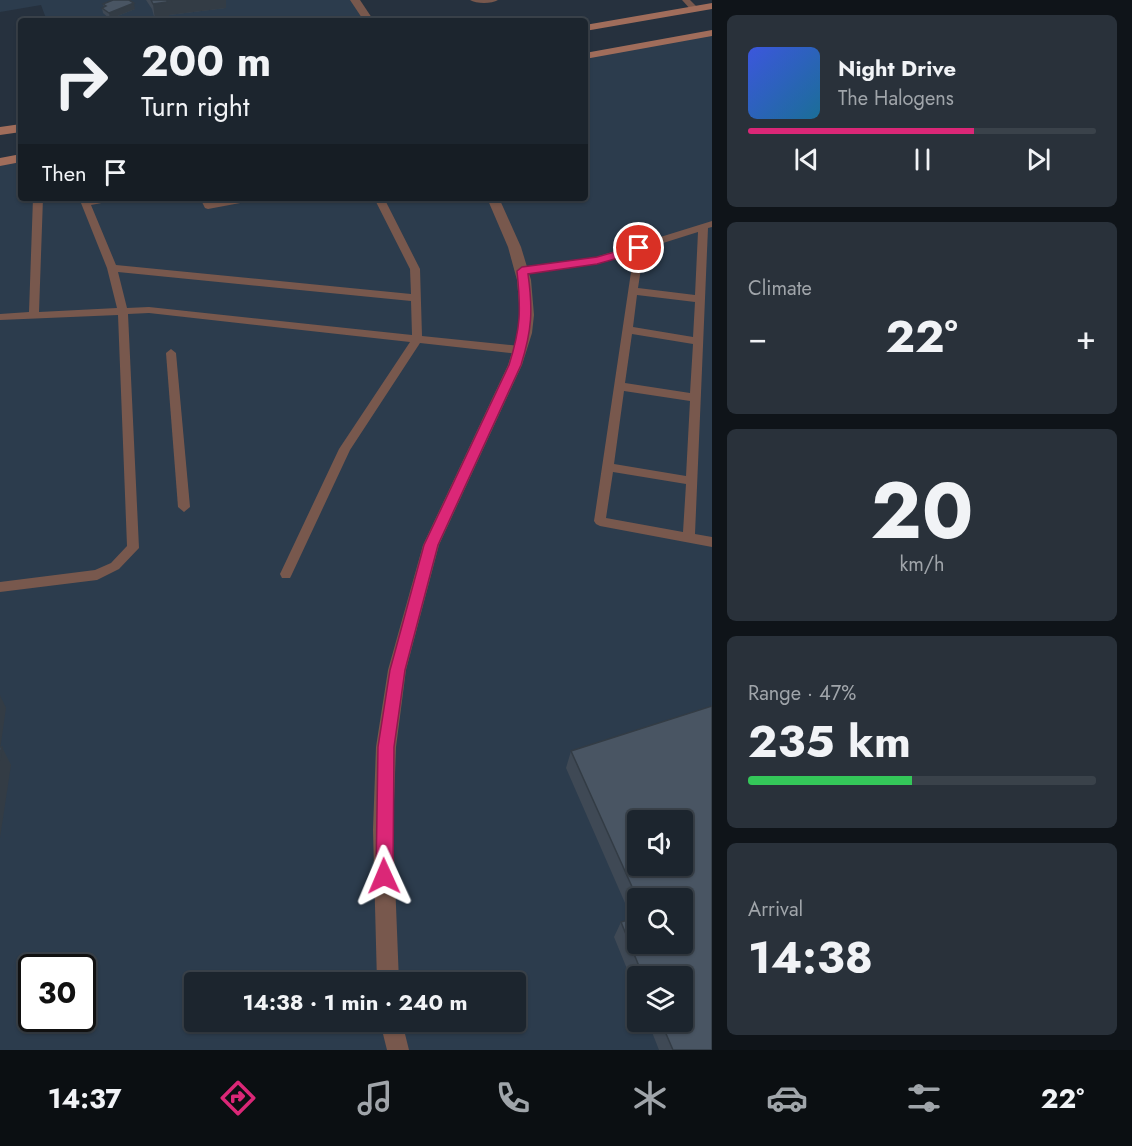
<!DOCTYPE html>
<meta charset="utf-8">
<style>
:root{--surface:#1c252e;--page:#29313a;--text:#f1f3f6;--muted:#a0a5aa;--line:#3a424a;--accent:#db2777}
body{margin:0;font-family:Jost,sans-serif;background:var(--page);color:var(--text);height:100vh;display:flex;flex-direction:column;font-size:22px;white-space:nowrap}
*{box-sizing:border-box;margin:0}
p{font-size:20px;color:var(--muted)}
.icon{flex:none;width:33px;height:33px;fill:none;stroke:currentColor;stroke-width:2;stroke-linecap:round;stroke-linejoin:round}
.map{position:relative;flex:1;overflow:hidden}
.side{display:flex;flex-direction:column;gap:15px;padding:15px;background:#0f1419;width:420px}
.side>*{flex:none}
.guide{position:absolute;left:18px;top:18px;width:570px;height:183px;border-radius:6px;box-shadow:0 2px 4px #0004,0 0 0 2px var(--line);background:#1c252e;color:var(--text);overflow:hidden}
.tools{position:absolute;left:627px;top:810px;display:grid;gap:12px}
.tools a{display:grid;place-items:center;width:66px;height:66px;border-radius:6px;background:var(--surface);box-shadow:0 2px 4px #0004,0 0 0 2px var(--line);font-size:30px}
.speed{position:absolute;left:18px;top:954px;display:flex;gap:12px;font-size:30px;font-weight:700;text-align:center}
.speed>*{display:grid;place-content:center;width:78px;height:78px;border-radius:50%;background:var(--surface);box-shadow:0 2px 4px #0004,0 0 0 2px var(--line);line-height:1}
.speed .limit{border:3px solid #111;border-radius:9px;background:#fff;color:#111}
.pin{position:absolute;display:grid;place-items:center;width:51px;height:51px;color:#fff;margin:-26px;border:3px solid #fff;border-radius:50%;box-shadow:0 2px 6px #0007}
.me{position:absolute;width:66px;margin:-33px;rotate:359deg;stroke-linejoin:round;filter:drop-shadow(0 0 4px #0008)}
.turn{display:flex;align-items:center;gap:21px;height:126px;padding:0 24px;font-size:27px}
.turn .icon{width:78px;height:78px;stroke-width:2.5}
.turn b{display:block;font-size:42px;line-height:51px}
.then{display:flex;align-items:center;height:57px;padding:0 24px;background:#0003;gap:12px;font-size:22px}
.big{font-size:45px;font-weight:700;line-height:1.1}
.side .tile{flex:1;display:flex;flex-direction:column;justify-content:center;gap:9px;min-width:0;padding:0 21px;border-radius:9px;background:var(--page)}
.side .dial{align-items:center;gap:0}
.dial b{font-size:78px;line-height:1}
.song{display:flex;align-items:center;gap:18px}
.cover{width:72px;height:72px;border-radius:9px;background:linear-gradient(135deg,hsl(230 70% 55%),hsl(200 70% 35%))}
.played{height:6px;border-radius:3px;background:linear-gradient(90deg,var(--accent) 65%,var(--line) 65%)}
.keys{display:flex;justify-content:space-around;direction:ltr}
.heat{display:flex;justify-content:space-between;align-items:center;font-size:33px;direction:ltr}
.charge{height:9px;border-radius:4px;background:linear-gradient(90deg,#34c759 47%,var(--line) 0)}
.trip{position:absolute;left:184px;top:972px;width:342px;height:60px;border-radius:6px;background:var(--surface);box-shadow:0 2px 4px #0004,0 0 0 2px var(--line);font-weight:700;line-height:60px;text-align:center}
.menu{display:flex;height:96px;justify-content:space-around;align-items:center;background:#0b0f12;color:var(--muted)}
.menu .icon{width:42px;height:42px}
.menu .active{color:var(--accent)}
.menu b{font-size:27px;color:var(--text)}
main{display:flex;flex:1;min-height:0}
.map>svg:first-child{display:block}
.built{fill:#2c3c4d;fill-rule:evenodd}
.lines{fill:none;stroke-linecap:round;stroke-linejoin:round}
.service{fill:#78584d;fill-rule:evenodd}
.minor{fill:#78584d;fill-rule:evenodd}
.secondary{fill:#a06d5b;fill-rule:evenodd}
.wall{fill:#3f4955;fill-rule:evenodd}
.shaded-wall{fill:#333c45}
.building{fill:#495563;stroke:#333c45;stroke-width:1.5;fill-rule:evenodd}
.route{fill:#db2777;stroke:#8e194d;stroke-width:1.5}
</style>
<main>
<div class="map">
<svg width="712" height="1050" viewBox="0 0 712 1050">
<rect width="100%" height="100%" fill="#26313e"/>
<!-- built -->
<g class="built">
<polygon points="0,0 355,0 369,21 47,21 41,5 0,12"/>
<path d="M712 33V1050H0V164L21 160V198H585V56ZM638 820H682V866H638ZM638 898H682V944H638ZM32 968H82V1018H32ZM638 976H682V1022H638ZM195 982H516V1022H195Z"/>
</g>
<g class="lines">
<!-- service -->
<g class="service">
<path d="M470 0H498C492 4 476 4 470 0Z"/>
<polygon points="682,0 690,0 699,9 692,11"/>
<path d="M33 198H43L39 312 117 308 107 268 81 203 83 201 98 198H119L117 200 91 205 116 265 411 294 410 269 374 198H384L420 269 422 336 520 346 525 350 520 354 420 343 350 450 292 574 290 578H282L280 574 339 449 410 342 149 313 128 314 139 548 119 569 97 580 0 592V582L95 570 111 563 127 546 118 315 0 320V314L29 312ZM118 272 411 301 412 335 149 307 127 308Z"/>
<polygon points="200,198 210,198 211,203 236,198 256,198 251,201 208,209 205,208"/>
<path d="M712 221V227L708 228 695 534 712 537V547L600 526 596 524 594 521 634 252 597 263 522 274 517 271 522 268 596 257ZM698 232 695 295 638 288 644 249ZM637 295 695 302 693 337 633 327ZM632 334 693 344 690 393 625 383ZM624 391 690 401 686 476 614 464ZM613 472 686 484 683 532 606 518Z"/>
<polygon points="171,349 176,353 190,507 184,512 178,507 166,353"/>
</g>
<!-- minor -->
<g class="minor">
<polygon points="350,0 360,0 374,21 364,21"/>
<polygon points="487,198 499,198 521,247 531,280 534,315 532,333 522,365 439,545 406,670 396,747 393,830 399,982 377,982 373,830 376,747 388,670 423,545 508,365 518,333 520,315 517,280 508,247"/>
<polygon points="380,1022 402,1022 409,1050 387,1050"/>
</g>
<!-- secondary -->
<g class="secondary">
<polygon points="712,3 712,9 585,31 585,25"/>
<polygon points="712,30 712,36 585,59 585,53"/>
<polygon points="21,124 21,132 0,135 0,127"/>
<polygon points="21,154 21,162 0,166 0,158"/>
</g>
</g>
<!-- wall -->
<g class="wall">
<polygon points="146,0 226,0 226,8 169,15 169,18 155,20 152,9"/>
<polygon points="103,4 135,9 110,19 103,13 102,8 104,7"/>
<path d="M712 706V1050H659L648 1022H682V976H638V996L614 937 621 922 632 919 566 768 571 751ZM638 820H682V866H638ZM638 898H682V944H638Z"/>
</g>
<!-- shaded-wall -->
<g class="shaded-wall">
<polygon points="166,0 226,0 226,8 169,15 169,18 155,20 153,4"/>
<polygon points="134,3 135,9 110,19 109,13"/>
<polygon points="0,695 6,708 0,750"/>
<polygon points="2,747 11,765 0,838 0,761"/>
</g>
<!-- building -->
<g class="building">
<polygon points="113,0 129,0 134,3 109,13 102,8 106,6 103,4"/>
<polygon points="151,0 167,0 167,2 153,4"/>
<path d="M712 706V1050H673L661 1022H682V976H643L621 922 638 917V944H682V898H638V900L571 751ZM638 820H682V866H638Z"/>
<polygon points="0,747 2,747 0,761"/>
</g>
<!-- route -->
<path class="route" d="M639 245 643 246V251L597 264 528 274C533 310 532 330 521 365L438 545 405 670 394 747 393 876 390 882 384 885 378 882 376 876 378 747 390 670 424 545 509 365C521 327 521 310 517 271L522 267 597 257Z"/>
</svg>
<div class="tools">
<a><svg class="icon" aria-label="sound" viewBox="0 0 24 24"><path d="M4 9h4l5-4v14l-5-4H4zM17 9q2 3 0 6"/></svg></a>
<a><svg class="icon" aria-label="search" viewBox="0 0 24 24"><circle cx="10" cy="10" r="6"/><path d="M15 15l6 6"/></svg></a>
<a><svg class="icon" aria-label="layers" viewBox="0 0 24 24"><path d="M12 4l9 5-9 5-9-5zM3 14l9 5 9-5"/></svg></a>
</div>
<div class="speed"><div class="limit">30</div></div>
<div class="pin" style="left:639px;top:248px;background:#d93025"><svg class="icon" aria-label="arrive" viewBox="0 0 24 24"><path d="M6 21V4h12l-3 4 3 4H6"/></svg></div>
<svg class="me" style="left:384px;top:876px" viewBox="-20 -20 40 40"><path d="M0-17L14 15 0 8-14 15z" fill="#db2777" stroke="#fff" stroke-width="4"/></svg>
<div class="trip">14:38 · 1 min · 240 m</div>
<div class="guide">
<div class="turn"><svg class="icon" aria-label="right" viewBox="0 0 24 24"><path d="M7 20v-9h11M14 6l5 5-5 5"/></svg><div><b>200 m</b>Turn right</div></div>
<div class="then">Then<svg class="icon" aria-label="arrive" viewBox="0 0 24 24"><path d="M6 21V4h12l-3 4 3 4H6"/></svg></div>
</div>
</div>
<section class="side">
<div class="tile">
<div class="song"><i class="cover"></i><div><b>Night Drive</b><p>The Halogens</p></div></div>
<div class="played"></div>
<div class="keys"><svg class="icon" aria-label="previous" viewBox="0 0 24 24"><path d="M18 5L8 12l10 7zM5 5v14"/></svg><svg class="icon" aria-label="pause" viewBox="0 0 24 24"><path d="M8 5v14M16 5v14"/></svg><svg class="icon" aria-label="next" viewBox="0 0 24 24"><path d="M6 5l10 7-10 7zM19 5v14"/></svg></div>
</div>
<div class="tile"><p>Climate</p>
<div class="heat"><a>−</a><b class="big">22°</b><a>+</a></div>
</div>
<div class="tile dial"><b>20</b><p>km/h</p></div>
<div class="tile"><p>Range · 47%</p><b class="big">235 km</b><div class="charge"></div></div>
<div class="tile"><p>Arrival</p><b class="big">14:38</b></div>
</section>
</main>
<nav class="menu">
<b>14:37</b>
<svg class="icon active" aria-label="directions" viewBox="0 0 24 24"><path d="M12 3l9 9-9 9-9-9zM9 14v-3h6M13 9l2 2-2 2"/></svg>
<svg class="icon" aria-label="music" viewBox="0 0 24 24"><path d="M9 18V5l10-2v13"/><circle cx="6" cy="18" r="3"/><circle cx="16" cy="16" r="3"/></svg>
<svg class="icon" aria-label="phone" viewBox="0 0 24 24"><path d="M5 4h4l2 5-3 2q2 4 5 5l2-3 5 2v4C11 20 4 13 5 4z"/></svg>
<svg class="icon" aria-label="climate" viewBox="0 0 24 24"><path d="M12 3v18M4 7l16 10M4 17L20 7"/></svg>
<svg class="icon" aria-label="car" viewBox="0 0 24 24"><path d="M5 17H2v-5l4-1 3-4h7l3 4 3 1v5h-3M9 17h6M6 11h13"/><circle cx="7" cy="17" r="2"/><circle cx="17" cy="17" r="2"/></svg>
<svg class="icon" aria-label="filters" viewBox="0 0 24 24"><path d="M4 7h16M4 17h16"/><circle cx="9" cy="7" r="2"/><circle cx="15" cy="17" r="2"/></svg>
<b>22°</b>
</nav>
